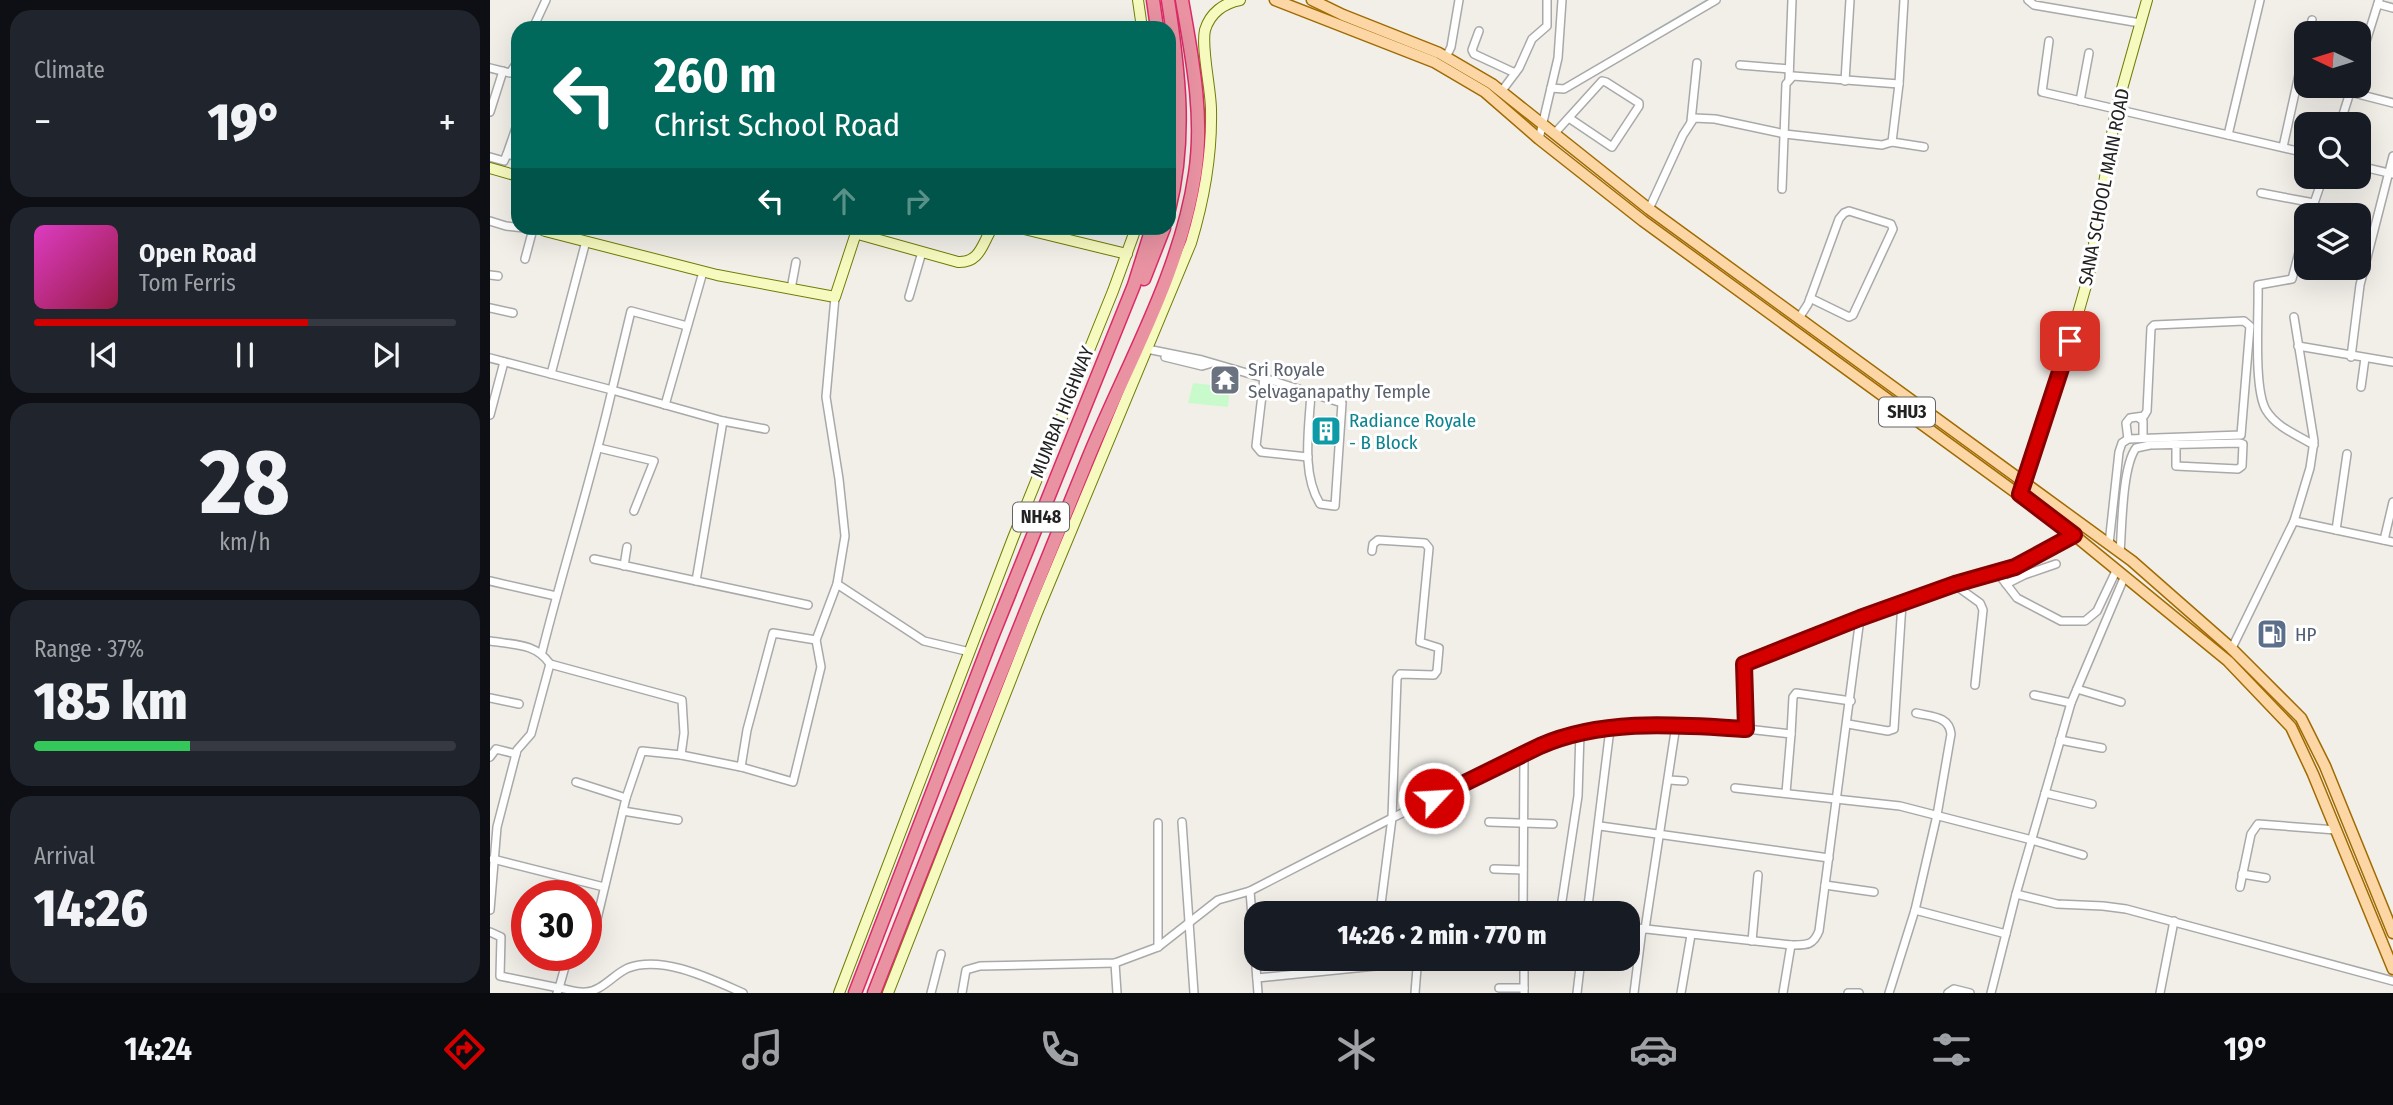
<!DOCTYPE html>
<meta charset="utf-8">
<style>
:root{--surface:#171b24;--page:#20242c;--text:#f1f3f6;--muted:#9ea1a6;--line:#363941;--accent:#d40000}
body{margin:0;font-family:"Fira Sans Condensed",sans-serif;background:var(--page);color:var(--text);height:100vh;display:flex;flex-direction:column;font-size:26px;white-space:nowrap}
*{box-sizing:border-box;margin:0}
p{font-size:23px;color:var(--muted)}
.icon{flex:none;width:38px;height:38px;fill:none;stroke:currentColor;stroke-width:2;stroke-linecap:round;stroke-linejoin:round}
.map{position:relative;flex:1;overflow:hidden}
.details{display:flex;flex-direction:column;gap:10px;padding:10px;background:#0d0f14;width:490px}
.details>*{flex:none}
.hud{position:absolute;left:21px;top:21px;width:665px;height:214px;border-radius:21px;box-shadow:0 7px 28px #0002;background:#00695c;color:#fff;overflow:hidden}
.needle{width:46px;rotate:274deg}
.buttons{position:absolute;left:1804px;top:21px;display:grid;gap:14px}
.buttons a{display:grid;place-items:center;width:77px;height:77px;border-radius:14px;background:var(--surface);box-shadow:0 7px 28px #0002;font-size:35px}
.speed{position:absolute;left:21px;top:880px;display:flex;gap:14px;font-size:35px;font-weight:700;text-align:center}
.speed>*{display:grid;place-content:center;width:91px;height:91px;border-radius:50%;background:var(--surface);box-shadow:0 7px 28px #0002;line-height:1}
.speed .limit{border:10px solid #d22;background:#fff;color:#111}
.pin{position:absolute;display:grid;place-items:center;width:60px;height:60px;color:#fff;margin:-30px;border-radius:14px;box-shadow:0 4px 10px #0006}
.me{position:absolute;width:77px;margin:-38px;rotate:65deg;stroke-linejoin:round;filter:drop-shadow(0 0 5px #0008)}
.turn{display:flex;align-items:center;gap:24px;height:147px;padding:0 28px;font-size:32px}
.turn .icon{width:91px;height:91px;stroke-width:2.5}
.turn b{display:block;font-size:49px;line-height:60px}
.lanes{display:flex;align-items:center;height:66px;padding:0 28px;background:#0003;justify-content:center;gap:35px;direction:ltr}
.lanes .off{opacity:.35}
.big{font-size:52px;font-weight:800;line-height:1.1}
.details .tile{flex:1;display:flex;flex-direction:column;justify-content:center;gap:10px;min-width:0;padding:0 24px;border-radius:21px;background:var(--page)}
.details .dial{align-items:center;gap:0}
.dial b{font-size:91px;line-height:1}
.song{display:flex;align-items:center;gap:21px}
.cover{width:84px;height:84px;border-radius:10px;background:linear-gradient(135deg,hsl(310 70% 55%),hsl(340 70% 35%))}
.played{height:7px;border-radius:4px;background:linear-gradient(90deg,var(--accent) 65%,var(--line) 65%)}
.keys{display:flex;justify-content:space-around;direction:ltr}
.heat{display:flex;justify-content:space-between;align-items:center;font-size:38px;direction:ltr}
.charge{height:10px;border-radius:5px;background:linear-gradient(90deg,#34c759 37%,var(--line) 0)}
.trip{position:absolute;left:754px;top:901px;width:396px;height:70px;border-radius:21px;background:var(--surface);box-shadow:0 7px 28px #0002;font-weight:800;line-height:70px;text-align:center}
.dock{display:flex;height:112px;justify-content:space-around;align-items:center;background:#090b0e;color:var(--muted)}
.dock .icon{width:49px;height:49px}
.dock .selected{color:var(--accent)}
.dock b{font-size:32px;color:var(--text)}
main{display:flex;flex:1;min-height:0}
.map>svg:first-child{display:block}
.park{fill:#c8facc}
.lines{fill:none;stroke-linecap:round;stroke-linejoin:round}
.stream{stroke:#aad3df;stroke-width:2.5}
.street-casing{stroke:#a9a9a9;stroke-width:10}
.secondary-casing{stroke:#707d05;stroke-width:12}
.primary-casing{stroke:#a06b00;stroke-width:13}
.highway-casing{stroke:#dc2a67;stroke-width:15}
.street{stroke:#fff;stroke-width:7}
.secondary{stroke:#f7fabf;stroke-width:10}
.primary{stroke:#fcd6a4;stroke-width:10}
.highway{stroke:#e892a2;stroke-width:12}
.route-casing{stroke:#8a0000;stroke-width:18}
.route{stroke:#d40000;stroke-width:12}
.labels{text-anchor:middle;dominant-baseline:central;stroke-width:6;stroke-linejoin:round;paint-order:stroke}
.shield{fill:#fff;stroke:#646464;stroke-width:2}
.shield-label{font-size:18px;font-weight:bold;fill:#222}
.street-label{font-size:19px;fill:#222;stroke:#fff}
.worship-label{font-size:19px;fill:#5b616d;stroke:#fff;text-anchor:start}
.culture-label{font-size:19px;fill:#0d838f;stroke:#fff;text-anchor:start}
.service-label{font-size:19px;fill:#4e5e75;stroke:#fff;text-anchor:start}
</style>
<main>
<section class="details">
<div class="tile"><p>Climate</p>
<div class="heat"><a>−</a><b class="big">19°</b><a>+</a></div>
</div>
<div class="tile">
<div class="song"><i class="cover"></i><div><b>Open Road</b><p>Tom Ferris</p></div></div>
<div class="played"></div>
<div class="keys"><svg class="icon" aria-label="previous" viewBox="0 0 24 24"><path d="M18 5L8 12l10 7zM5 5v14"/></svg><svg class="icon" aria-label="pause" viewBox="0 0 24 24"><path d="M8 5v14M16 5v14"/></svg><svg class="icon" aria-label="next" viewBox="0 0 24 24"><path d="M6 5l10 7-10 7zM19 5v14"/></svg></div>
</div>
<div class="tile dial"><b>28</b><p>km/h</p></div>
<div class="tile"><p>Range · 37%</p><b class="big">185 km</b><div class="charge"></div></div>
<div class="tile"><p>Arrival</p><b class="big">14:26</b></div>
</section>
<div class="map">
<svg width="1903" height="993" viewBox="0 0 1903 993">
<rect width="100%" height="100%" fill="#f2efe9"/>
<!-- park -->
<polygon class="park" points="703,383 740,387 738,407 698,403"/>
<g class="lines">
<!-- stream -->
<polyline class="stream" points="1148,41 1218,0"/>
<!-- street casing -->
<g class="street-casing">
<g id="street">
<polyline points="1414,0 1409,84 1402,142 1434,147"/>
<polyline points="1538,0 1544,5 1650,23"/>
<polyline points="1888,4 1903,8"/>
<polyline points="43,28 56,0"/>
<polyline points="989,31 982,50 984,54 1025,73"/>
<polyline points="1819,33 1822,20"/>
<polyline points="1559,41 1552,92 1816,153"/>
<polyline points="956,57 961,47 969,0"/>
<polyline points="1869,64 1889,0"/>
<polyline points="1250,65 1299,69"/>
<polyline points="0,68 20,73 28,61"/>
<polyline points="1299,79 1302,0"/>
<polyline points="1355,81 1360,0"/>
<polyline points="1061,88 1074,89 1226,0"/>
<polyline points="1011,92 1029,68 1042,39 1057,26 1057,0"/>
<polyline points="1860,92 1903,103"/>
<polyline points="1590,101 1599,53"/>
<polyline points="0,112 13,71"/>
<polyline points="1201,121 1207,63"/>
<polyline points="28,122 17,154 28,157"/>
<polyline points="1850,124 1862,86"/>
<polyline points="1064,134 1112,81 1116,82 1149,103 1149,106 1122,147 1079,118"/>
<polyline points="1738,135 1770,0"/>
<polyline points="1049,139 1068,58 1072,0"/>
<polyline points="1793,147 1816,43"/>
<polyline points="0,157 14,161 17,154"/>
<polyline points="1869,166 1903,174"/>
<polyline points="1292,189 1296,84 1303,76 1409,84"/>
<polyline points="1771,193 1824,203"/>
<polyline points="1159,209 1193,135 1204,118 1225,119 1295,134 1392,145 1402,142"/>
<polyline points="1820,215 1833,177"/>
<polyline points="0,221 16,226 52,230"/>
<path d="M1816 226 1802 279 1768 285C1769 313 1763 388 1776 410 1786 427 1807 435 1824 445"/>
<polyline points="35,259 43,229"/>
<polyline points="0,275 8,276"/>
<polyline points="301,289 306,262"/>
<polyline points="345,297 336,397 349,479 355,536 347,584"/>
<polyline points="419,297 432,252"/>
<polyline points="0,308 23,313"/>
<polyline points="1309,318 1318,304 1349,219 1354,213 1359,211 1401,224 1403,229 1363,315 1359,317 1320,298"/>
<polygon points="1754,321 1760,326 1751,435 1638,439 1636,423 1640,418 1654,416 1657,411 1661,328 1664,325"/>
<polyline points="197,326 141,311 122,390 233,421 275,429"/>
<polyline points="1808,346 1903,362"/>
<polyline points="657,349 712,360 774,378 766,446 771,452 818,457"/>
<polyline points="675,357 712,366 719,364"/>
<polyline points="1861,357 1870,285 1903,156"/>
<polyline points="0,358 61,374 96,241"/>
<path d="M774 378 852 403 845 506 830 504C811 473 819 429 821 393"/>
<polyline points="1871,387 1875,358"/>
<polyline points="175,405 213,272"/>
<polyline points="0,415 14,362"/>
<polyline points="1649,418 1653,421 1653,438"/>
<polyline points="109,448 164,461 144,511"/>
<polyline points="1804,521 1903,542"/>
<polyline points="1846,530 1857,454"/>
<polyline points="1894,540 1903,502"/>
<polyline points="1619,544 1629,452 1632,443 1638,439"/>
<polyline points="882,551 883,544 888,540 935,543 939,548 930,642 949,648 947,671 944,675 910,674 907,678 902,818 891,904 896,909 919,911"/>
<path d="M1630 553C1632 527 1632 467 1646 448L1660 445 1749 443 1753 444 1752 466 1748 469 1686 466V444"/>
<polyline points="104,559 318,605"/>
<polyline points="134,566 137,547"/>
<polyline points="1507,572 1527,598 1571,621 1595,621 1607,611 1626,571"/>
<polyline points="0,581 66,596"/>
<polyline points="206,581 233,421"/>
<polyline points="1516,584 1534,575 1566,564"/>
<polyline points="1465,585 1490,603 1493,610 1485,685"/>
<path d="M0 641C24 645 46 643 60 664"/>
<polyline points="1741,650 1804,521 1820,468 1824,441 1804,317"/>
<path d="M52 652C74 564 102 478 122 390L61 374"/>
<polyline points="1587,689 1631,702"/>
<polyline points="1544,695 1581,703"/>
<polyline points="0,698 29,704"/>
<polyline points="1358,724 1398,731 1404,729 1412,603"/>
<polyline points="1257,729 1301,734 1296,793"/>
<polyline points="1301,734 1303,697 1306,693 1361,701"/>
<polyline points="1570,740 1612,748"/>
<polyline points="0,757 6,749 26,754"/>
<polyline points="251,767 303,782 331,667 326,640"/>
<polyline points="1179,780 1194,781"/>
<polyline points="86,782 136,798"/>
<polyline points="1245,788 1410,806 1542,840 1593,855"/>
<polyline points="1555,793 1602,804"/>
<polyline points="133,811 188,820"/>
<polyline points="692,822 704,993"/>
<polyline points="999,822 1063,824"/>
<polyline points="668,823 668,947"/>
<polyline points="1110,826 1339,858"/>
<polyline points="3,859 114,887"/>
<polyline points="1004,869 1033,870"/>
<polyline points="1752,874 1776,878"/>
<polyline points="1335,885 1384,892"/>
<polyline points="1750,887 1761,834 1768,824 1846,830"/>
<polyline points="760,891 768,993"/>
<polyline points="1526,894 1567,904 1613,906 1636,909 1903,981"/>
<polyline points="0,910 7,827 27,750 41,734 60,664 192,700 194,733 191,755"/>
<polyline points="1425,910 1516,934"/>
<polyline points="1033,914 1034,755"/>
<polyline points="1070,914 1088,796 1090,733"/>
<polyline points="1097,914 1120,729"/>
<path d="M1138 927 1301 945C1316 945 1323 946 1329 931L1370 618"/>
<polyline points="1155,929 1186,725"/>
<polyline points="0,932 11,937 10,976 69,988 78,956"/>
<polyline points="1262,941 1268,875"/>
<polyline points="96,943 101,944 136,798 152,751 191,755 251,767 257,730 283,633 326,640 347,584 434,641 480,652"/>
<polyline points="1034,959 1034,993"/>
<polyline points="925,962 949,961"/>
<polyline points="625,963 627,993"/>
<polyline points="767,978 925,962 927,968 925,993"/>
<polyline points="1009,988 1034,988"/>
<path d="M67 993 69 988C77 989 88 993 96 992 112 991 124 974 138 968 173 955 221 979 253 993"/>
<polyline points="441,993 451,954"/>
<polyline points="472,993 476,970 490,966 625,963 668,947 728,900 760,891 902,818 1068,738 1120,729 1186,725 1257,729 1254,664 1370,618 1465,585 1525,567 1584,535"/>
<polyline points="1087,993 1091,959"/>
<polyline points="1144,993 1152,929"/>
<polyline points="1191,993 1201,935"/>
<polyline points="1293,993 1301,945"/>
<polyline points="1358,993 1369,993"/>
<path d="M1399 993 1425 910 1447 815 1461 734C1459 716 1442 717 1426 713"/>
<polyline points="1458,993 1464,989 1480,993"/>
<polyline points="1501,993 1526,894 1581,703 1634,578"/>
<polyline points="1670,993 1684,921"/>
</g>
</g>
<!-- secondary casing -->
<g class="secondary-casing">
<g id="secondary">
<polyline points="648,0 652,28"/>
<polyline points="0,168 28,176"/>
<path d="M49 228 55 231 227 275 345 297 365 236 368 234 468 262C490 263 492 244 502 228"/>
<polyline points="530,228 637,254"/>
<polyline points="1532,490 1574,362 1599,275 1626,110 1657,0"/>
<polyline points="349,993 523,538 623,291 646,228"/>
<path d="M398 993 547 613 701 243C714 200 722 155 721 110 721 89 711 48 715 30 720 13 734 3 750 0"/>
</g>
</g>
<!-- primary casing -->
<g class="primary-casing">
<g id="primary">
<polyline points="785,0 944,62 995,92 1049,139 1153,221 1584,535 1738,661 1801,727 1823,774 1903,969"/>
<polyline points="822,0 853,15 949,53 1002,84 1159,209 1642,561 1741,648 1811,718 1835,766 1903,933"/>
</g>
</g>
<!-- highway casing -->
<g class="highway-casing">
<g id="highway">
<polyline points="663,0 667,28"/>
<path d="M678 0C689 71 697 139 679 210"/>
<polyline points="654,279 674,228"/>
<polyline points="365,993 500,642 644,285 662,228"/>
<path d="M384 993C453 815 525 638 597 461 635 367 690 275 705 174 714 116 702 57 692 0"/>
</g>
</g>
<!-- street -->
<use href="#street" class="street"/>
<!-- secondary -->
<use href="#secondary" class="secondary"/>
<!-- primary -->
<use href="#primary" class="primary"/>
<!-- highway -->
<use href="#highway" class="highway"/>
</g>
<g class="lines">
<!-- route casing -->
<g class="route-casing">
<path id="route" d="M944 798 1050 746C1114 718 1189 725 1256 729L1254 664 1370 618 1465 584 1525 567 1584 535 1530 494 1580 341"/>
</g>
<!-- route -->
<use href="#route" class="route"/>
</g>
<!-- icons -->
<defs>
<g id="temple-square" transform="scale(1.575)"><rect x="-9" y="-9" width="18" height="18" rx="4" fill="#6b7280" stroke="#fff"/><path d="M0-6L5-2H3V0L6.5 2.5H4V6H1.5V3h-3V6H-4V2.5H-6.5L-3 0V-2H-5Z" fill="#fff"/></g>
<g id="building-square" transform="scale(1.575)"><rect x="-9" y="-9" width="18" height="18" rx="4" fill="#0f9aa8" stroke="#fff"/><path d="M-4-6H4V6H1V3H-1V6H-4ZM-2.5-4.3h1.7v1.8h-1.7ZM.8-4.3h1.7v1.8H.8ZM-2.5-1h1.7V.8h-1.7ZM.8-1h1.7V.8H.8Z" fill="#fff"/></g>
<g id="fuel-square" transform="scale(1.575)"><rect x="-9" y="-9" width="18" height="18" rx="4" fill="#5c6f8a" stroke="#fff"/><path d="M-5.5-6h7V0h2V4h1.3V-2.5L3-4.5l.8-.8L6-3V5H2.5V1h-1V6h-7ZM-4.2-4.7v3.2H.2V-4.7Z" fill="#fff"/></g>
</defs>
<g fill-rule="evenodd">
<use href="#temple-square" x="735" y="380"/>
<use href="#building-square" x="836" y="431"/>
<use href="#fuel-square" x="1782" y="634"/>
</g>
<g class="labels">
<!-- shield labels -->
<g class="shield">
<rect x="1389" y="397.5" width="56" height="29" rx="5"/>
<rect x="523" y="502.5" width="56" height="29" rx="5"/>
</g>
<g class="shield-label">
<text x="1417" y="412">SHU3</text>
<text x="551" y="517">NH48</text>
</g>
<!-- street labels -->
<g class="street-label">
<text transform="translate(1614 187) rotate(-79)">SANA SCHOOL MAIN ROAD</text>
<text transform="translate(572 412) rotate(-68)">MUMBAI HIGHWAY</text>
</g>
<!-- worship labels -->
<g class="worship-label">
<text x="758" y="369">Sri Royale<tspan x="758" dy="22">Selvaganapathy Temple</tspan></text>
</g>
<!-- culture labels -->
<g class="culture-label">
<text x="859" y="420">Radiance Royale<tspan x="859" dy="22">- B Block</tspan></text>
</g>
<!-- service labels -->
<g class="service-label">
<text x="1805" y="634">HP</text>
</g>
</g>
</svg>
<div class="buttons">
<a><svg class="needle" viewBox="-14 -14 28 28"><path d="M0-13l5 13h-10z" fill="#e53935"/><path d="M0 13l5-13h-10z" fill="#9ea1a6"/></svg></a>
<a><svg class="icon" aria-label="search" viewBox="0 0 24 24"><circle cx="10" cy="10" r="6"/><path d="M15 15l6 6"/></svg></a>
<a><svg class="icon" aria-label="layers" viewBox="0 0 24 24"><path d="M12 4l9 5-9 5-9-5zM3 14l9 5 9-5"/></svg></a>
</div>
<div class="speed"><div class="limit">30</div></div>
<div class="pin" style="left:1580px;top:341px;background:#d93025"><svg class="icon" aria-label="arrive" viewBox="0 0 24 24"><path d="M6 21V4h12l-3 4 3 4H6"/></svg></div>
<svg class="me" style="left:944px;top:798px" viewBox="-20 -20 40 40"><circle r="17" fill="#d40000" stroke="#fff" stroke-width="3"/><path d="M0-11L8 9 0 5-8 9z" fill="#fff"/></svg>
<div class="trip">14:26 · 2 min · 770 m</div>
<div class="hud">
<div class="turn"><svg class="icon" aria-label="left" viewBox="0 0 24 24"><path d="M17 20v-9H6M10 6l-5 5 5 5"/></svg><div><b>260 m</b>Christ School Road</div></div>
<div class="lanes"><svg class="icon" aria-label="left" viewBox="0 0 24 24"><path d="M17 20v-9H6M10 6l-5 5 5 5"/></svg><svg class="icon off" aria-label="ahead" viewBox="0 0 24 24"><path d="M12 20V5M6 11l6-6 6 6"/></svg><svg class="icon off" aria-label="right" viewBox="0 0 24 24"><path d="M7 20v-9h11M14 6l5 5-5 5"/></svg></div>
</div>
</div>
</main>
<nav class="dock">
<b>14:24</b>
<svg class="icon selected" aria-label="directions" viewBox="0 0 24 24"><path d="M12 3l9 9-9 9-9-9zM9 14v-3h6M13 9l2 2-2 2"/></svg>
<svg class="icon" aria-label="music" viewBox="0 0 24 24"><path d="M9 18V5l10-2v13"/><circle cx="6" cy="18" r="3"/><circle cx="16" cy="16" r="3"/></svg>
<svg class="icon" aria-label="phone" viewBox="0 0 24 24"><path d="M5 4h4l2 5-3 2q2 4 5 5l2-3 5 2v4C11 20 4 13 5 4z"/></svg>
<svg class="icon" aria-label="climate" viewBox="0 0 24 24"><path d="M12 3v18M4 7l16 10M4 17L20 7"/></svg>
<svg class="icon" aria-label="car" viewBox="0 0 24 24"><path d="M5 17H2v-5l4-1 3-4h7l3 4 3 1v5h-3M9 17h6M6 11h13"/><circle cx="7" cy="17" r="2"/><circle cx="17" cy="17" r="2"/></svg>
<svg class="icon" aria-label="filters" viewBox="0 0 24 24"><path d="M4 7h16M4 17h16"/><circle cx="9" cy="7" r="2"/><circle cx="15" cy="17" r="2"/></svg>
<b>19°</b>
</nav>
